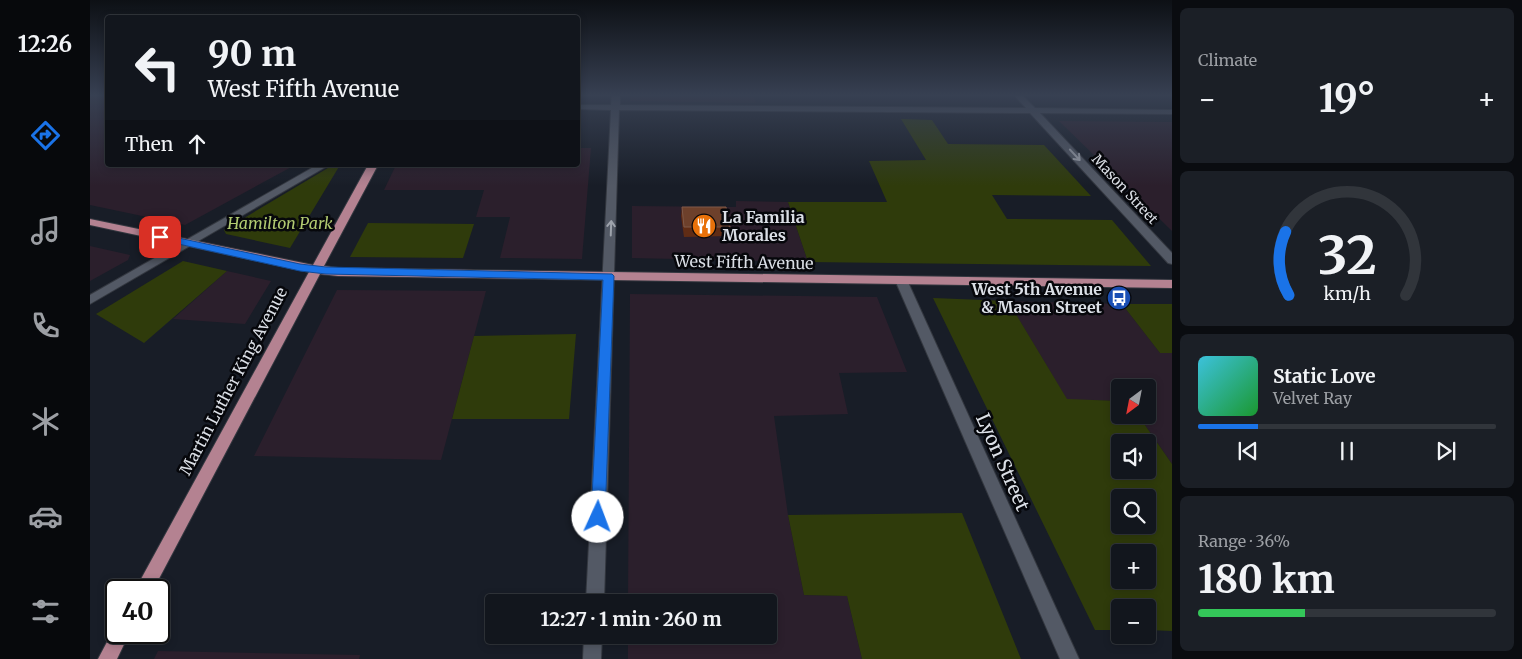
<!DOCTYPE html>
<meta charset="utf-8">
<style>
:root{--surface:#12161d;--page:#1b1f26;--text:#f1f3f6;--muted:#9c9fa4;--line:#31353b;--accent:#1a73e8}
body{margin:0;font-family:Merriweather,serif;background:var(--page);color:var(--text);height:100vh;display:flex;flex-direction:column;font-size:19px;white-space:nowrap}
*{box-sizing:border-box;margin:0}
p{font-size:16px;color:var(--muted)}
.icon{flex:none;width:28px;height:28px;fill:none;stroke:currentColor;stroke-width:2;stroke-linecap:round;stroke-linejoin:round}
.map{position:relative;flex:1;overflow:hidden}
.side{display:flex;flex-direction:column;gap:8px;padding:8px;background:#0a0c10;width:350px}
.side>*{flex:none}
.hud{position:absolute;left:15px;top:15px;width:475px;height:152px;border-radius:5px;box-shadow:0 2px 8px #0003,0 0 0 1px var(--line);background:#12161d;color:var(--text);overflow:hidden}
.needle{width:32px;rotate:212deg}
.buttons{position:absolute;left:1021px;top:379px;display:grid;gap:10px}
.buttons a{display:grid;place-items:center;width:45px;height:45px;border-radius:5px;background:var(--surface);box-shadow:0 2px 8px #0003,0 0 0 1px var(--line);font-size:25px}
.speed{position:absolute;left:15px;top:579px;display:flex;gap:10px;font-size:25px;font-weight:700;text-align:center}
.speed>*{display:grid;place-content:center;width:65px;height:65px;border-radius:50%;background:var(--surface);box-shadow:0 2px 8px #0003,0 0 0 1px var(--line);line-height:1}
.speed .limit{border:2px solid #111;border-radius:8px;background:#fff;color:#111}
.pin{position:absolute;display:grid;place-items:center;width:42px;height:42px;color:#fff;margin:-21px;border-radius:10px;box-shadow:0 2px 8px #0006}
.me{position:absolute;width:55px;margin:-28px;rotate:2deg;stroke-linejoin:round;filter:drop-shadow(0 0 4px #0008)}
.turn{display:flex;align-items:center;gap:18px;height:105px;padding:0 20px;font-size:22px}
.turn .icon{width:65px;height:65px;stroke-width:2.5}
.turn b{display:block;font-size:35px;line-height:42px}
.then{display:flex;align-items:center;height:48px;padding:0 20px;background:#0003;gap:10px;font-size:19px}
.big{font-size:38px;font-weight:700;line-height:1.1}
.side .tile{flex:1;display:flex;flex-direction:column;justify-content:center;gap:8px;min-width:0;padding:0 18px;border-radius:8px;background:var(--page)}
.side .dial{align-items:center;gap:0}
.dial svg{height:130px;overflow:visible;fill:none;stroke:var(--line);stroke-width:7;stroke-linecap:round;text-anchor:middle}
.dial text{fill:var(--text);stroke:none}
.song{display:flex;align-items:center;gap:15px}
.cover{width:60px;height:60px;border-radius:8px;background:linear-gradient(135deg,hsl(190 70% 55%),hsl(130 70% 35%))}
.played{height:5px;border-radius:2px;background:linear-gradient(90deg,var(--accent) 20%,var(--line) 20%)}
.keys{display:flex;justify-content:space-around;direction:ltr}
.heat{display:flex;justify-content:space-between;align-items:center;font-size:28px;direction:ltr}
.charge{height:8px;border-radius:4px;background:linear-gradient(90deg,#34c759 36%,var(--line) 0)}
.trip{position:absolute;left:395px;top:594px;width:292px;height:50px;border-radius:5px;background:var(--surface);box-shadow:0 2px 8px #0003,0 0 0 1px var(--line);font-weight:700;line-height:50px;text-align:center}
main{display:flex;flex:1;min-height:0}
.tab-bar{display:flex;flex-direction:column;width:90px;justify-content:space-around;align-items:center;background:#07090c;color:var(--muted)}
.tab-bar .icon{width:35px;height:35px}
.tab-bar .on{color:var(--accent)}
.tab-bar b{font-size:22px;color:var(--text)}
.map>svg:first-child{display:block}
.commercial{fill:#2b1f2c}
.green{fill:#2f3b0b;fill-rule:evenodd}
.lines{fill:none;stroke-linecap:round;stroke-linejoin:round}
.minor-casing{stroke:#33373f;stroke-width:2}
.major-casing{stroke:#33373f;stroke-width:2}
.minor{fill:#535965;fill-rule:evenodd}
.major{fill:#b48291;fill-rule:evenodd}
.wall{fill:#602c15}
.building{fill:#6d402b;stroke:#7f5948}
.oneway{stroke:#9ea3ac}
.route{fill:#1a73e8;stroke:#114b97}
.labels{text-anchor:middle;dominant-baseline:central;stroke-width:5;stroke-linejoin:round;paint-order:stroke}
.far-street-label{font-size:14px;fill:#dbdfe6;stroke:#06070b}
.poi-label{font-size:16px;font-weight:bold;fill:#dbdfe6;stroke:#06070b;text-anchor:start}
.park-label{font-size:16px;font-style:italic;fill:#b1ca71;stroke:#06070b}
.street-label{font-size:16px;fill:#dbdfe6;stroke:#06070b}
.near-street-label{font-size:19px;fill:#dbdfe6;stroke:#06070b}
</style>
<main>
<nav class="tab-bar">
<b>12:26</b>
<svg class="icon on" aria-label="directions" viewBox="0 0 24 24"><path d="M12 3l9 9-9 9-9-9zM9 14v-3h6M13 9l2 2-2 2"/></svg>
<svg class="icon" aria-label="music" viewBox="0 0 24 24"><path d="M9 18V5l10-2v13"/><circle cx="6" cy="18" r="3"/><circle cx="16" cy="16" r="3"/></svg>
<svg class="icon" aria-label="phone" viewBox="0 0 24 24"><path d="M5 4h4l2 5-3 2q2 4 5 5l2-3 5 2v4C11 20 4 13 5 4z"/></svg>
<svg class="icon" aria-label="climate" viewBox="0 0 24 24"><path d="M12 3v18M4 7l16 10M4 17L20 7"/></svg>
<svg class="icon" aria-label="car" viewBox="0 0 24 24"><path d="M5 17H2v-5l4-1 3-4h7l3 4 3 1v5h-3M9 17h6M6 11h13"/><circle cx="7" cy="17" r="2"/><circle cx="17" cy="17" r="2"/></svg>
<svg class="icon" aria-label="filters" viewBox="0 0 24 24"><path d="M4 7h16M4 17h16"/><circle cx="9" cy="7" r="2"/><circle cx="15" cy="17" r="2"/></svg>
</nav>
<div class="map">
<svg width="1082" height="659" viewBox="0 0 1082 659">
<rect width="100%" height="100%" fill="#181d27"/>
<!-- commercial -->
<g class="commercial">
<polygon points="0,94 17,94 18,165 205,165 95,225 0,205"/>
<polygon points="540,94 663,94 666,103 540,101"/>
<polygon points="969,121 1082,122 1082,231"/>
<polygon points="488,148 501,148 492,259 410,258 420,217 386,217 394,190 294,190 306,165 488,165"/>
<polygon points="646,201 698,202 718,262 542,258 542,206 646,207"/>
<polygon points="0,246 40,255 38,260 0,281"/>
<polygon points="137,271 181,281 155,324 83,319"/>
<polygon points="247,290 396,291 351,460 164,456"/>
<polygon points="540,294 787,297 817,372 749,373 758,414 684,416 698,515 714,595 757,596 772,659 538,659 538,635 679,635 679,602 538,602"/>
<polygon points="918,301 1032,304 1070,353 1082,353 1082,464 1048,415 1058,415 1058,388 1030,388 1030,401 977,400"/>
<polygon points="68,651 270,655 269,659 64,659"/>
</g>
<!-- green -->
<g class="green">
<polygon points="811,119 842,120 858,144 954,145 1001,196 902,195 917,219 1022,220 1061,266 718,262 698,202 797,202 779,161 836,160"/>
<polygon points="243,165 250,165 200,248 136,234 134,230"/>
<polygon points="278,223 384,224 373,258 260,257"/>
<polygon points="93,261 137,271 54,343 6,314"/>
<path d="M843 298 918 301 977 399 1030 401V415H1048L1082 464V631L1058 630V608H1030V630H1005ZM1058 442V470H1030V442ZM1030 498H1058V525H1030ZM1058 552V580H1030V552Z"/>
<polygon points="1032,304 1082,304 1082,353 1070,353"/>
<polygon points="486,334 479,419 362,419 384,336"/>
<polygon points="872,513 931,659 772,659 757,596 714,595 698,515"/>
</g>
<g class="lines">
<!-- minor casing -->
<g class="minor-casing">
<g id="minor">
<polygon points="522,94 530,94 530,105 936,108 923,94 931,94 945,108 1082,110 1082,114 950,113 1082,253 1082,264 1078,263 940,113 529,110 514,602 496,602 521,110 488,109 488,105 521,105"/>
<polygon points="227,165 239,165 0,304 0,295"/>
<polygon points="811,276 817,280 989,659 970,659 805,280"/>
<polygon points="494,635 512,635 511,659 493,659"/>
</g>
</g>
<!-- major casing -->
<g class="major-casing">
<g id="major">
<polygon points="278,165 288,165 234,266 248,268 1082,280 1082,288 248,276 230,274 63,590 45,590 219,272 0,225 0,219 223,265"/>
<polygon points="26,625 26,632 40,632 27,659 8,659"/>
</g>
</g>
<!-- minor -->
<use href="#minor" class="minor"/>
<!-- major -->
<use href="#major" class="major"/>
</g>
<!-- wall -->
<polygon class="wall" points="592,207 640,227 638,236 594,237 591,216"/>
<!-- building -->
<polygon class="building" points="592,207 636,207 640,227 594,227"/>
<!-- one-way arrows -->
<defs><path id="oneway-shaft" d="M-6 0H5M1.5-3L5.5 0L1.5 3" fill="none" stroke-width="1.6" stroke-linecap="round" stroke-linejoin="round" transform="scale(1.25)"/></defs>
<g class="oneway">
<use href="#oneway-shaft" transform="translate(985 155) rotate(47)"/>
<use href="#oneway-shaft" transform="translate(521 228) rotate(-88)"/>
</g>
<!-- sky -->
<linearGradient id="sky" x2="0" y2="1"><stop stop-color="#0d1015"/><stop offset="0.51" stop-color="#374052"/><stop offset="1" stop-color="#374052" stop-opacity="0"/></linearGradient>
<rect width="1082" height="186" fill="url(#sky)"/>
<!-- route -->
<polygon class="route" points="70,234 210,264 236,267 522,274 524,276 515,517 513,522 508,524 503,522 501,517 513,280 236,274 210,271 66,239 66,235"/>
<!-- icons -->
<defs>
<g id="restaurant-disc" transform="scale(1.25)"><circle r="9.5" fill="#e8710a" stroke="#06070b"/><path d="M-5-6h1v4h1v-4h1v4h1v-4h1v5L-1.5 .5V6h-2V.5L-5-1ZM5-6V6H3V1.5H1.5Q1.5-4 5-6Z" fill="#fff"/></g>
<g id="bus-disc" transform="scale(1.25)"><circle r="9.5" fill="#1a4fb4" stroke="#06070b"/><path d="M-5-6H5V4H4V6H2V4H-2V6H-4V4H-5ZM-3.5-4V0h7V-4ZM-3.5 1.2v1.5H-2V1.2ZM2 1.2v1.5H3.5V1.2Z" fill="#fff"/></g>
</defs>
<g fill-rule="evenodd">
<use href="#restaurant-disc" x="614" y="226"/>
<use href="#bus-disc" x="1029" y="298"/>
</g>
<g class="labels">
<!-- far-street labels -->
<g class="far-street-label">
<text transform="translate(1035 189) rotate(47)">Mason Street</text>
</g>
<!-- poi labels -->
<g class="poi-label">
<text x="632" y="217">La Familia<tspan x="632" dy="18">Morales</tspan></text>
<text x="1012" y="289" text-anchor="end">West 5th Avenue<tspan x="1012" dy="18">&amp; Mason Street</tspan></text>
</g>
<!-- park labels -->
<g class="park-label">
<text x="190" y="223">Hamilton Park</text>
</g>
<!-- street labels -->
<g class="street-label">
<text transform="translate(654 262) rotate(1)">West Fifth Avenue</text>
<text transform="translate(143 381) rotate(-62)">Martin Luther King Avenue</text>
</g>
<!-- near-street labels -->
<g class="near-street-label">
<text transform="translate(913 462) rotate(66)">Lyon Street</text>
</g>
</g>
</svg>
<div class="buttons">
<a><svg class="needle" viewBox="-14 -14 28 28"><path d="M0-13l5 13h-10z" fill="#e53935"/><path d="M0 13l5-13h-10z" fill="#9c9fa4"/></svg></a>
<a><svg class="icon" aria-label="sound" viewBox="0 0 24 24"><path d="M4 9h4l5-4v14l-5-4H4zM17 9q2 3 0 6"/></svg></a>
<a><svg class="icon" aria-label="search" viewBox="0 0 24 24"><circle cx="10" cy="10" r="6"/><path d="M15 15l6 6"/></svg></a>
<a>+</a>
<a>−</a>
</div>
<div class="speed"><div class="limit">40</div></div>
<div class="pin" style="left:70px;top:237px;background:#d93025"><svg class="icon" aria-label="arrive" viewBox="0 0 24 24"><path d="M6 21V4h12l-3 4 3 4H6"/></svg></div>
<svg class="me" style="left:508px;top:517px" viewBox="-20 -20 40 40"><circle r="19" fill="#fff"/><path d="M0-13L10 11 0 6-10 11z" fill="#1a73e8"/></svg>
<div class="trip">12:27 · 1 min · 260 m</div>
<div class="hud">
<div class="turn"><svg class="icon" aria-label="left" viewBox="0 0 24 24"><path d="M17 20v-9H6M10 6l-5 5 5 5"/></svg><div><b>90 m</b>West Fifth Avenue</div></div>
<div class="then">Then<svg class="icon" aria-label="ahead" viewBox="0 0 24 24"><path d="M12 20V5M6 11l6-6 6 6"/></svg></div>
</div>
</div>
<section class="side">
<div class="tile"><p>Climate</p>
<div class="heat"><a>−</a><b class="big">19°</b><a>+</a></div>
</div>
<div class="tile dial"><svg viewBox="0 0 100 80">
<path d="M14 69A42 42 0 1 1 86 69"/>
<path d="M14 69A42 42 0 0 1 12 30" stroke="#1a73e8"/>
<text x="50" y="56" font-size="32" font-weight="700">32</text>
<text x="50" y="72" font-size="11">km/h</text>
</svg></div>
<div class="tile">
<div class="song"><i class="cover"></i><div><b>Static Love</b><p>Velvet Ray</p></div></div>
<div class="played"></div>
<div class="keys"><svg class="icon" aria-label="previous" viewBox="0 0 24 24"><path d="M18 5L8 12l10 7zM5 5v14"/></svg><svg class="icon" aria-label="pause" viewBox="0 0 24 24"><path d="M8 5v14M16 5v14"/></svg><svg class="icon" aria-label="next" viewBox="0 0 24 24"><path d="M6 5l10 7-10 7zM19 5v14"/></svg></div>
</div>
<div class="tile"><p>Range · 36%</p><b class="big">180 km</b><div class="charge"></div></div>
</section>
</main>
